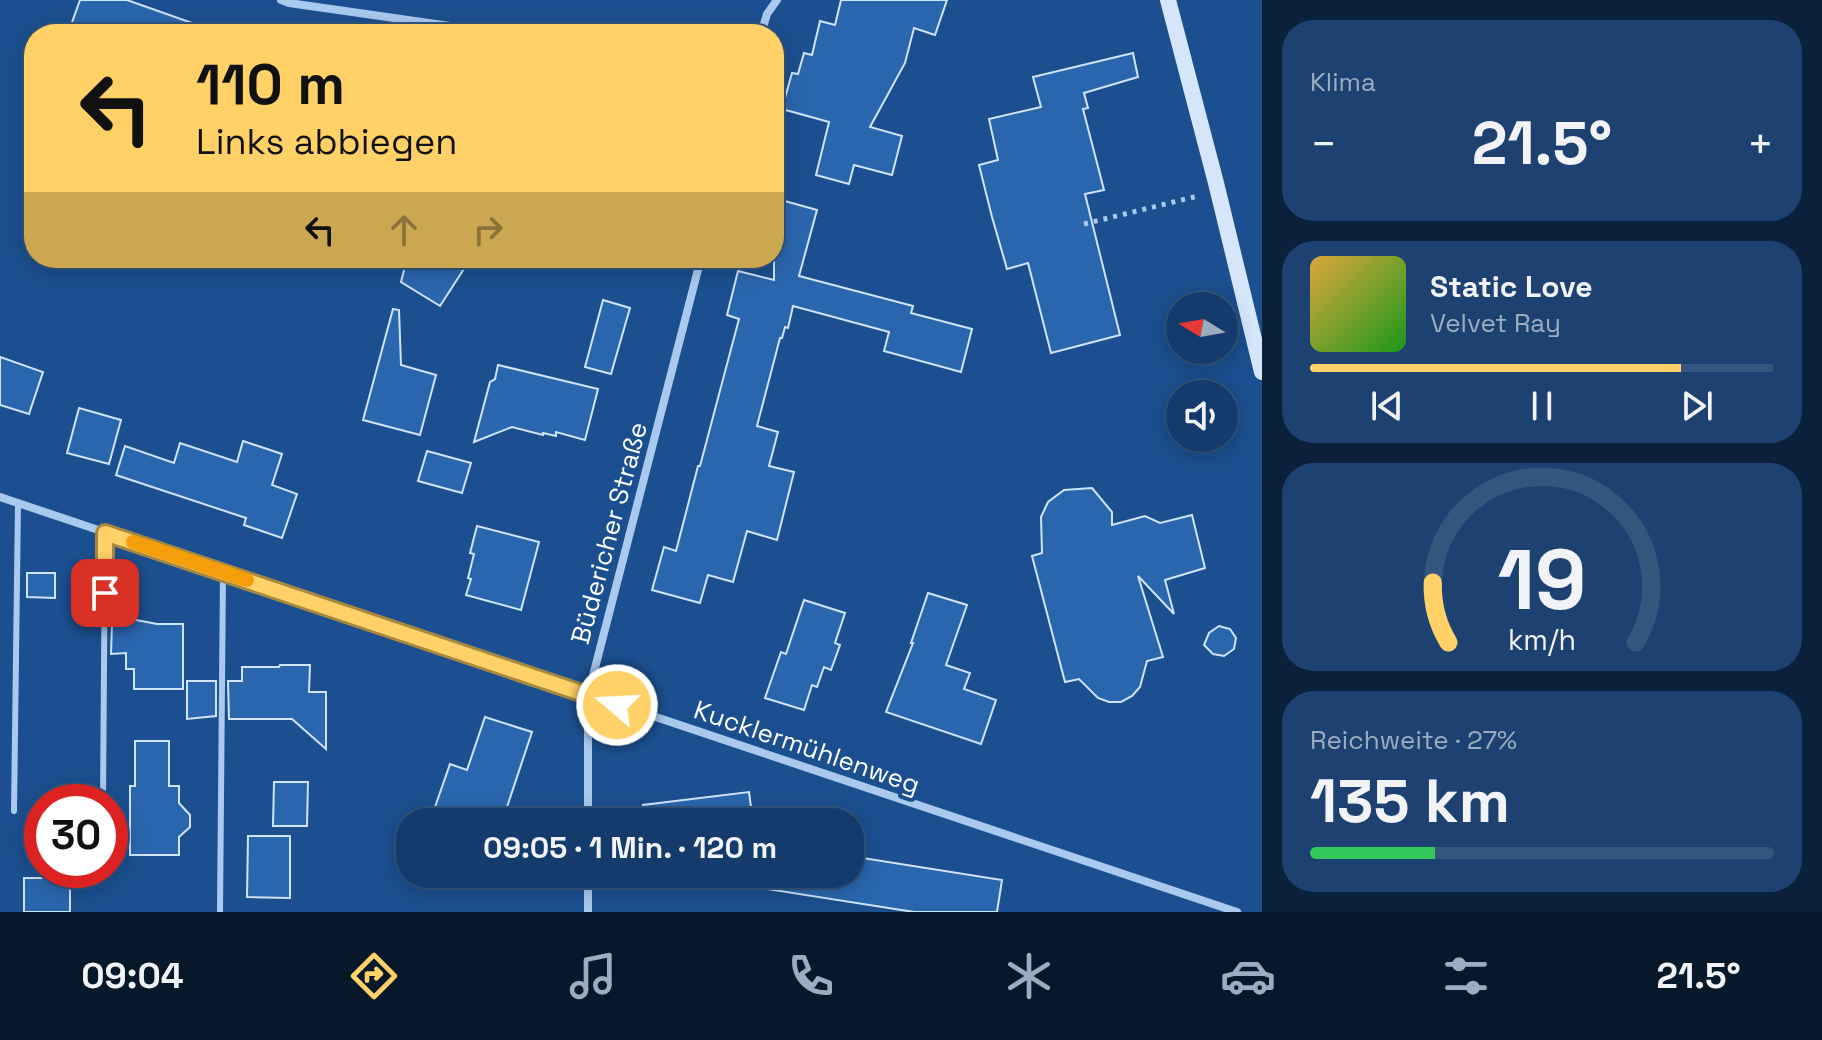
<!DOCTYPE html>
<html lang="de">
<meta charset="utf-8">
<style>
:root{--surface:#143b6b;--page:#1d4271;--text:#f1f3f6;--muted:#9dadc1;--line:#33557e;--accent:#ffd166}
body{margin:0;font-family:"Space Grotesk",sans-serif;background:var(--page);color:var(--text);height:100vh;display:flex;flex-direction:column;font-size:30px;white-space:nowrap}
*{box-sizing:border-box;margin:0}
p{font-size:26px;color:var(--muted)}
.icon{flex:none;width:44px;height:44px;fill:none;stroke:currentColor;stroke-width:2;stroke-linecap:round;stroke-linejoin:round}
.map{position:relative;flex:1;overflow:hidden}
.sheet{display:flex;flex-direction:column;gap:20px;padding:20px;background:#0b203b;width:560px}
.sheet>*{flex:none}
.banner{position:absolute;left:24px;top:24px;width:760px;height:244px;border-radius:32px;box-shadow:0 4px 20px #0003,0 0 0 2px var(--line);background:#ffd166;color:#111;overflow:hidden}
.needle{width:52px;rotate:281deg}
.fabs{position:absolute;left:1166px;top:292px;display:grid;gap:16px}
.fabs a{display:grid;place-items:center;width:72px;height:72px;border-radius:50%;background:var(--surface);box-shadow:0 4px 20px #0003,0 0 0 2px var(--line);font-size:40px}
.speed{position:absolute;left:24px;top:784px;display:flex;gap:16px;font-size:40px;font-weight:700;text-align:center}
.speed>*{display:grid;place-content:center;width:104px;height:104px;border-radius:50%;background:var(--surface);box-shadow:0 4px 20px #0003,0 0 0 2px var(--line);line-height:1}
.speed .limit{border:12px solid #d22;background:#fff;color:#111}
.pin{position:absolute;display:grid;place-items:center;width:68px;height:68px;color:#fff;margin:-34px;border-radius:16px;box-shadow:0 4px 12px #0006}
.me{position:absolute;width:88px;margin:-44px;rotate:289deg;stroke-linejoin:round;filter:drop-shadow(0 0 6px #0008)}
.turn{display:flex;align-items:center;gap:28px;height:168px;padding:0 40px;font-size:36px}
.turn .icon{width:104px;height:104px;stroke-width:2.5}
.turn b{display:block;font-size:56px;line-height:68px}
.lanes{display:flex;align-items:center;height:76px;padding:0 40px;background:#0003;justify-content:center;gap:40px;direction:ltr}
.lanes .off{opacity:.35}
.big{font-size:60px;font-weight:700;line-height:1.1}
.sheet .widget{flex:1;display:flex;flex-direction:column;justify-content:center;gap:12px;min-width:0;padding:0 28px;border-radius:32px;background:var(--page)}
.sheet .dial{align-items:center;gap:0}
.dial svg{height:208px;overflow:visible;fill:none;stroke:var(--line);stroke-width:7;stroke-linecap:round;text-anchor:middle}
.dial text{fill:var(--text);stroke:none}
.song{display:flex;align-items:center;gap:24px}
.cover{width:96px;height:96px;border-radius:12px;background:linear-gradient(135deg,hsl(40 70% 55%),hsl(120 70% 35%))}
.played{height:8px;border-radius:4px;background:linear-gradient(90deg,var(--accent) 80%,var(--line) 80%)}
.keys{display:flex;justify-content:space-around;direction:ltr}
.heat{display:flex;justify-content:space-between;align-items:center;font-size:44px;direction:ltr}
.charge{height:12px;border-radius:6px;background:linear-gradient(90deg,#34c759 27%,var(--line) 0)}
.trip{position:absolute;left:396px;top:808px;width:468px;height:80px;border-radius:32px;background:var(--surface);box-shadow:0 4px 20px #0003,0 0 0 2px var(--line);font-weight:700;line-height:80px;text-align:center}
.tab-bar{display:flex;height:128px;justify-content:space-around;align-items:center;background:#08182b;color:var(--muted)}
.tab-bar .icon{width:56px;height:56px}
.tab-bar .on{color:var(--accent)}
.tab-bar b{font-size:36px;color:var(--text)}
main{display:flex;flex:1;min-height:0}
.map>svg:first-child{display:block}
.building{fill:#2a66ad;stroke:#cfe3fa;stroke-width:2}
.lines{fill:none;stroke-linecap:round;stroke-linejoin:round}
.path{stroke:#a9c9ee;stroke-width:5;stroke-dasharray:4 6;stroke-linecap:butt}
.lane{stroke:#a9c9ee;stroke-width:6}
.street{stroke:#a9c9ee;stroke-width:8}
.secondary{stroke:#d6e6fa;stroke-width:16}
.route-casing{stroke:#a68842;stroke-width:20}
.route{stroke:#ffd166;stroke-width:14}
.slow{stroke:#f59e0b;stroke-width:14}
.labels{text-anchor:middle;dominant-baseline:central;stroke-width:8;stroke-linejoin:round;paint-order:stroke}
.street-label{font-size:26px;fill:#fff;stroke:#1b4f8f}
</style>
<main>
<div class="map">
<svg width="1262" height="912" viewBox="0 0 1262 912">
<rect width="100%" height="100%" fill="#1b4f8f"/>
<!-- building -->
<g class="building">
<polygon points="80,0 127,0 212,30 212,34 87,34 70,28"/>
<polygon points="841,0 947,0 935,35 914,28 905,63 870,127 902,136 892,175 854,165 849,184 816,175 829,122 782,109 792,73 798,74 804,53 812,55 820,21 835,25"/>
<polygon points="1133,53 1138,77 1084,93 1088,108 1083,109 1104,190 1085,194 1120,335 1051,353 1028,263 1007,269 992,217 979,165 998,160 989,119 1041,107 1033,77"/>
<polygon points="774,198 817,210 799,276 913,306 911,313 972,329 961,372 884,351 889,332 793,306 788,328 785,327 782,338 780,338 757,426 778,432 769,466 794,472 777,540 747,531 733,582 708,575 700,603 652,590 664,547 676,551 690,497 698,466 700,466 739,319 727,315 738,271 774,280"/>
<polygon points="407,258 471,258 440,306 401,282"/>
<polygon points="603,300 630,308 611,374 585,367"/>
<polygon points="393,309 399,310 401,365 436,375 420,435 363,420"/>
<polygon points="0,357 43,372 29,414 0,405"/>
<polygon points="498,365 598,389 585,440 556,432 556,436 543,433 543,435 512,427 474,442 490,382 495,379"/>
<polygon points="79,408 121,420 109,464 67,453"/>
<polygon points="243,441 282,454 272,485 297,494 282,538 244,525 246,518 116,475 125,446 174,463 180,443 237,462"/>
<polygon points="427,451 471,463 462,493 418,481"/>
<polygon points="1092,488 1112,512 1112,525 1145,516 1160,523 1192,515 1205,568 1165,580 1174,614 1138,576 1163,657 1147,661 1140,687 1132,696 1121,702 1109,702 1098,698 1079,679 1065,682 1032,556 1042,553 1041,517 1048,502 1064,490"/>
<polygon points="477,526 539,542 521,610 466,595 471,579 468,578 474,554 470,553"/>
<polygon points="27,573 55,573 55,598 27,597"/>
<polygon points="928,593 967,605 946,665 970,673 964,689 996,700 981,744 886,712 913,643 911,643"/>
<polygon points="804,600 845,613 835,643 840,645 831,670 824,667 817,687 812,685 804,710 765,698 781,652 786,654"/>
<polygon points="131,619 157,624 183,624 183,689 134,689 134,669 126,669 126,653 111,654 112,624 128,624"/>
<polygon points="1219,626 1230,629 1236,638 1234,649 1224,656 1213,654 1204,645 1209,633"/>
<polygon points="280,665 310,665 309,692 326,692 326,749 292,719 229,719 228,681 242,681 242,667 279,667"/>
<polygon points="187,681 216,681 216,716 187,719"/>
<polygon points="485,717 532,732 502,822 482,822 435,807 450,764 467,770"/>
<polygon points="135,741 169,741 169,786 179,786 179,803 190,815 190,827 179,837 179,855 130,855 130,786 135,786"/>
<polygon points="274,782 308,782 307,826 273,826"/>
<polygon points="749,792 753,822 644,822 643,805"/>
<polygon points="248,836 290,836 290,898 247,897"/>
<polygon points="850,856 1002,880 997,912 914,912 767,889 768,874 850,874"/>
<rect x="24" y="878" width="46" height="34"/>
</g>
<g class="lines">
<!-- path -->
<polyline class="path" points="1084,224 1198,196"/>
<!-- lane -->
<g class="lane">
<polyline points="103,802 105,533"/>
<polyline points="14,811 18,503"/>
<polyline points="220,912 223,572"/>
</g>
<!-- street -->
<g class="street">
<polyline points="281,0 289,3 506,34"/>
<polyline points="761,34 767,14 777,0"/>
<polyline points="0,497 1237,912"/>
<polyline points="588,822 588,695 701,258"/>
<polyline points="588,874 588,912"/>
</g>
<!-- secondary -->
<polyline class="secondary" points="1168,0 1216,183 1262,372"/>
</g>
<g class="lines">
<!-- route casing -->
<g class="route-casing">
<polyline id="route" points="105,593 105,533 617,705"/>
</g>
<!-- route -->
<use href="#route" class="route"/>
<!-- slow -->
<polyline class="slow" points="133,542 247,580"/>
</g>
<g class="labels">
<!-- street labels -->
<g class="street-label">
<text transform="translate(609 533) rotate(-75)">Büdericher Straße</text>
<text transform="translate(807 747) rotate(19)">Kucklermühlenweg</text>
</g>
</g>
</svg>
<div class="fabs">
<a><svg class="needle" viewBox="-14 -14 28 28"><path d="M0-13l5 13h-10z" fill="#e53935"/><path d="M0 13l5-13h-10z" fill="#9dadc1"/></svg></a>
<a><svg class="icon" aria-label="sound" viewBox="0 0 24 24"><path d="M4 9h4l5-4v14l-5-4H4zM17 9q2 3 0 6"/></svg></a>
</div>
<div class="speed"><div class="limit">30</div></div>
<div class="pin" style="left:105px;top:593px;background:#d93025"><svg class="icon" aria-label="arrive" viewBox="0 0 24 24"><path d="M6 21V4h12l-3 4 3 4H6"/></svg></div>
<svg class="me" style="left:617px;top:705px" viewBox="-20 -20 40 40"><circle r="17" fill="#ffd166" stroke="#fff" stroke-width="3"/><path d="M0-11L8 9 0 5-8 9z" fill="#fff"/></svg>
<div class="trip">09:05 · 1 Min. · 120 m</div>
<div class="banner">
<div class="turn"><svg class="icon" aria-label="left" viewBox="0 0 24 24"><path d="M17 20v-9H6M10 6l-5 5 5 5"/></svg><div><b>110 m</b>Links abbiegen</div></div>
<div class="lanes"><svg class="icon" aria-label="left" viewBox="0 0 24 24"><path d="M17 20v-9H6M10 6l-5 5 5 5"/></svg><svg class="icon off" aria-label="ahead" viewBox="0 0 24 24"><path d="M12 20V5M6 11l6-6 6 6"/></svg><svg class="icon off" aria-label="right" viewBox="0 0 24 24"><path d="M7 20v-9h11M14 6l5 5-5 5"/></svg></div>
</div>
</div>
<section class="sheet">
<div class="widget"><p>Klima</p>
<div class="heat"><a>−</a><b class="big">21.5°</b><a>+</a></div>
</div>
<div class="widget">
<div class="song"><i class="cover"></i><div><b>Static Love</b><p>Velvet Ray</p></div></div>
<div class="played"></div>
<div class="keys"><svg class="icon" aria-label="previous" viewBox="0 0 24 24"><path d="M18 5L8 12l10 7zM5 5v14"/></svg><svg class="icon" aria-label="pause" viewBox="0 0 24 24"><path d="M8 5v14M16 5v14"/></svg><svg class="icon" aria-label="next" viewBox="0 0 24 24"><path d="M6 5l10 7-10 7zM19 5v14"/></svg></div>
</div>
<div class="widget dial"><svg viewBox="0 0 100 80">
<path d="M14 69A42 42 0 1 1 86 69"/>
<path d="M14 69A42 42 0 0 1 8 46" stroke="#ffd166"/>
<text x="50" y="56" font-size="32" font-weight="700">19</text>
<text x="50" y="72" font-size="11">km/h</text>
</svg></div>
<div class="widget"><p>Reichweite · 27%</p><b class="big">135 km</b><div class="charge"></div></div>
</section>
</main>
<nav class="tab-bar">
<b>09:04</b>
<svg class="icon on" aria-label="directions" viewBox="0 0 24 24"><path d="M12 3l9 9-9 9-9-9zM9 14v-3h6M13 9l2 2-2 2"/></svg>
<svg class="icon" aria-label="music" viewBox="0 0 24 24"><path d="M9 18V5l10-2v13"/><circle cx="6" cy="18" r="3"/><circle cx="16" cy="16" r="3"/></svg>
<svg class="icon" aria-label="phone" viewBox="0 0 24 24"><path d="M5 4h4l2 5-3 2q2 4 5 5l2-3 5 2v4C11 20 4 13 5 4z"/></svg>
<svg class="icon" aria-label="climate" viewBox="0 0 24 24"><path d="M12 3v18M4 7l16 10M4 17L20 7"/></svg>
<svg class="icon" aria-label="car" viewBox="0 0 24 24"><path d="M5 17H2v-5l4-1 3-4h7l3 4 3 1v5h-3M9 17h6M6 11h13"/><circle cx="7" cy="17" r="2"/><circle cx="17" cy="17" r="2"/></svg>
<svg class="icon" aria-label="filters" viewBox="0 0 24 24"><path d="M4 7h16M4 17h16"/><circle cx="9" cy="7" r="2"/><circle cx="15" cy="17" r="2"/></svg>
<b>21.5°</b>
</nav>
